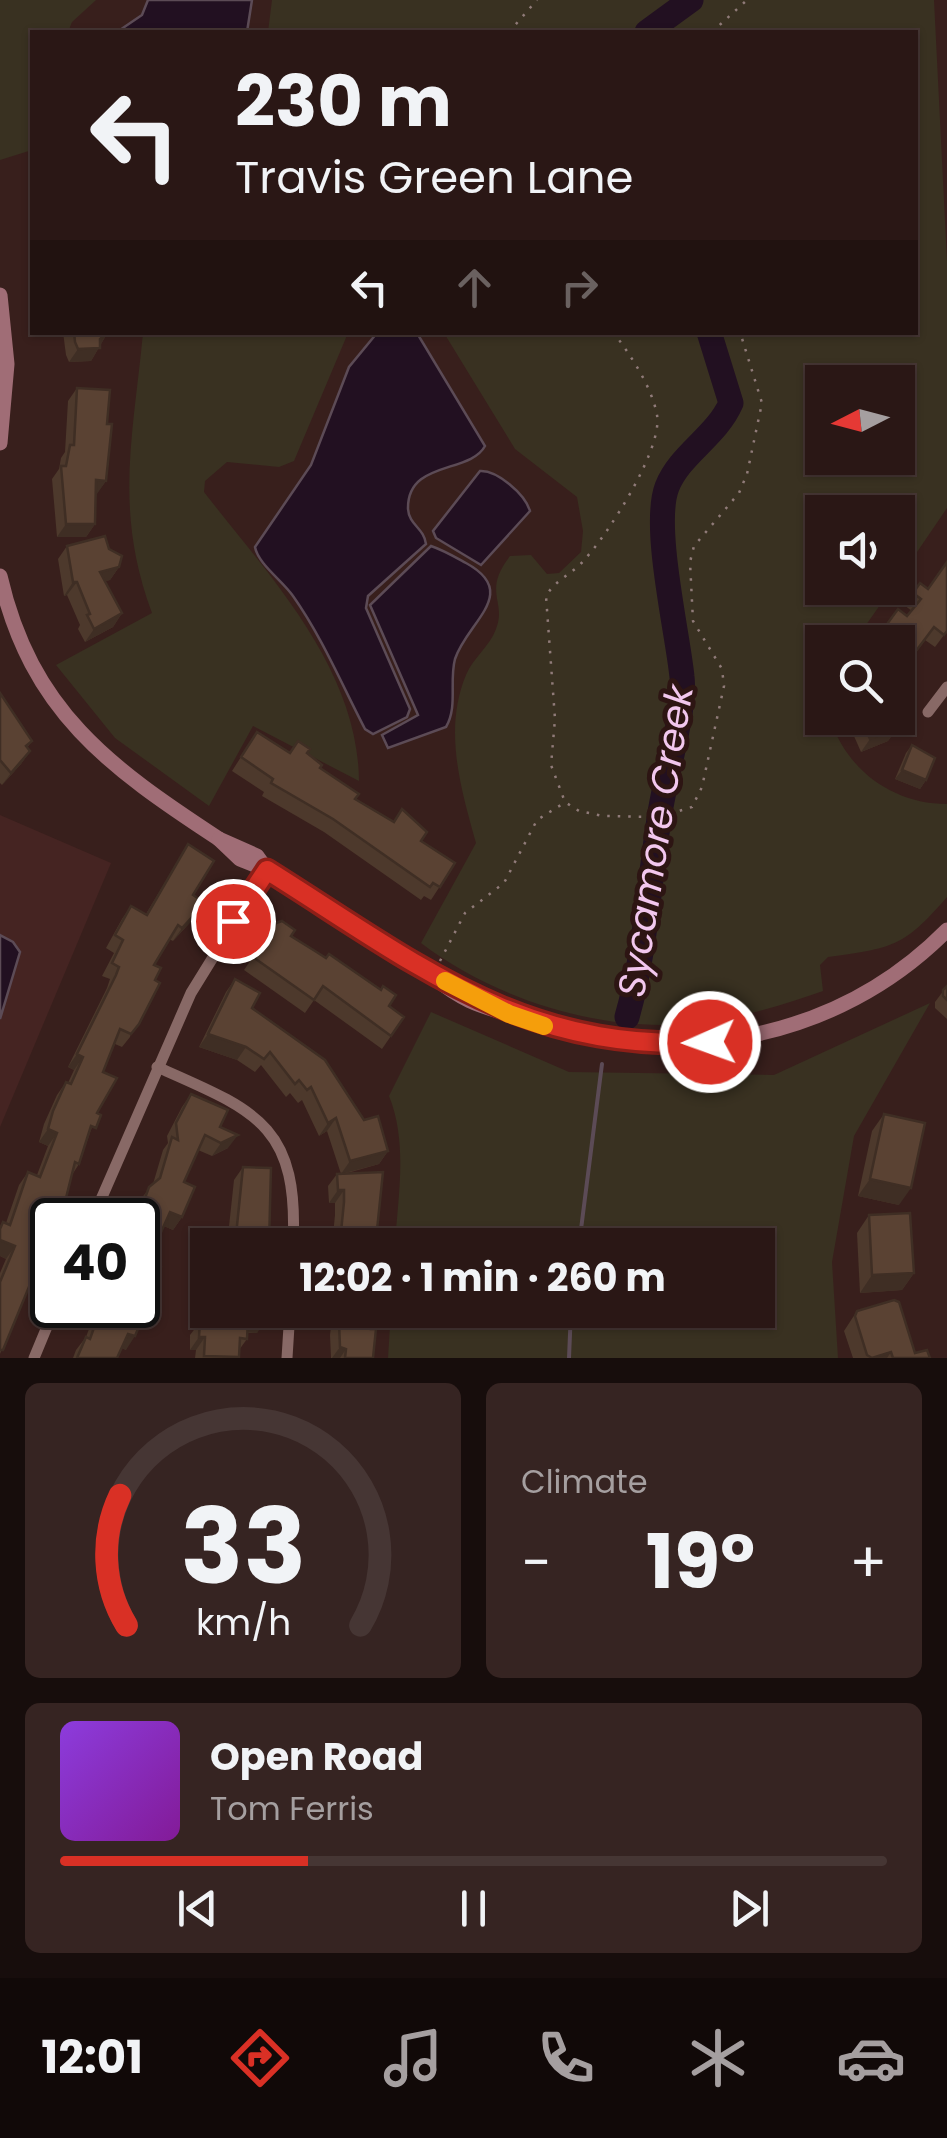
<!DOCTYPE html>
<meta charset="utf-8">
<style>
:root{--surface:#2a1715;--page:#362422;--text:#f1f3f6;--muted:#a59fa0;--line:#463634;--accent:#d93025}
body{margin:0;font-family:Poppins,sans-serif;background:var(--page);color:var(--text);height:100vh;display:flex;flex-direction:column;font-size:38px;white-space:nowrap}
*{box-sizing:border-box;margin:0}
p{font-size:32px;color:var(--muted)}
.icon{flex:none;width:55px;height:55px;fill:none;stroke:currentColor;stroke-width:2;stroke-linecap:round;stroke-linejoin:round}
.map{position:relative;height:1358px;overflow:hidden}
.panel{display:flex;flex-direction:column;gap:25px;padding:25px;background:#170d0c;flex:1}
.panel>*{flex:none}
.hud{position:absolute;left:30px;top:30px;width:888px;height:305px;border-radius:0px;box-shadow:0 2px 8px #0004,0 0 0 2px var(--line);background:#2a1715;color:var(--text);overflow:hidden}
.needle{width:65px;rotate:264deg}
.buttons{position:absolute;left:805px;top:365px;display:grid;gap:20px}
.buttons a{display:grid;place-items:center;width:110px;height:110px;border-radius:0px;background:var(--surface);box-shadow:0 2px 8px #0004,0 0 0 2px var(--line);font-size:50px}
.speed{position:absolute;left:30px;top:1198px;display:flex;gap:20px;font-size:50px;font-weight:700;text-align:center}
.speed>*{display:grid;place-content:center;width:130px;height:130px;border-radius:50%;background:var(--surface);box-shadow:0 2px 8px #0004,0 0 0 2px var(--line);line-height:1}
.speed .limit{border:5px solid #111;border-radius:15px;background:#fff;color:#111}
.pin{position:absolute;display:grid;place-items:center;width:85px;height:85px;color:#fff;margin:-42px;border:5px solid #fff;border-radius:50%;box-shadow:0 2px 10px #0007}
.me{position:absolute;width:110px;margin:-55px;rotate:268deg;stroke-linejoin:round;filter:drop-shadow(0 0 8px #0008)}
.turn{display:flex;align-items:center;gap:35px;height:210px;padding:0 40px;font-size:45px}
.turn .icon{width:130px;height:130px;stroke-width:2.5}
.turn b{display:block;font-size:70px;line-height:85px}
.lanes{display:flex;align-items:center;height:95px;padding:0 40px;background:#0003;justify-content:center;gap:50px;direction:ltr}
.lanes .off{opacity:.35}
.big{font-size:75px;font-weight:700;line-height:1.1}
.panel .tile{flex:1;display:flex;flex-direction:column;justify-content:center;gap:15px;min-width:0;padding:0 35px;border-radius:15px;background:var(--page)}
.panel .dial{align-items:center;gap:0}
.dial svg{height:260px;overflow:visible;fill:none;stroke:var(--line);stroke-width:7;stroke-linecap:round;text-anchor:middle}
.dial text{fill:var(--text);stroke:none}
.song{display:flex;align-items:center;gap:30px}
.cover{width:120px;height:120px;border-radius:15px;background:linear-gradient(135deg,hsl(270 70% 55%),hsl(290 70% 35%))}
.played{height:10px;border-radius:5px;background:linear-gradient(90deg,var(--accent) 30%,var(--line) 30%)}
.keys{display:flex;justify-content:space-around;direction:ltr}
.heat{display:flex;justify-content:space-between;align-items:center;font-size:55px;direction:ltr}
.panel .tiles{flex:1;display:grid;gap:25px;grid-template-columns:1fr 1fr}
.tile:last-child{grid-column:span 2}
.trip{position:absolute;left:190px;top:1228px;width:585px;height:100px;border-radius:0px;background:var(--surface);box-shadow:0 2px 8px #0004,0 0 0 2px var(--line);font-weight:700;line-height:100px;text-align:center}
.dock{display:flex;height:160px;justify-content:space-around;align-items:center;background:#110908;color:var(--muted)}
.dock .icon{width:70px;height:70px}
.dock .current{color:var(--accent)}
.dock b{font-size:45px;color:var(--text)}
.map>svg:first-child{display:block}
.built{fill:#452422}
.green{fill:#393121;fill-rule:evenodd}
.water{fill:#221021;stroke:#5c4b56;stroke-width:2.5}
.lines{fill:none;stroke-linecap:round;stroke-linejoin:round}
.stream{stroke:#5c4b56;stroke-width:4}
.river{stroke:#221021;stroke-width:25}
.path{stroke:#907b79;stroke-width:2.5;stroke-dasharray:2.5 8;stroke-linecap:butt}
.street{stroke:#886966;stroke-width:11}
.secondary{stroke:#a06d76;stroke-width:15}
.wall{fill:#4d392c}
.shaded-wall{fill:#3f2e24}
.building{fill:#5a4233;stroke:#3f2e24;stroke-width:2.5}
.route-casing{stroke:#8d1f18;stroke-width:25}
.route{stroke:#d93025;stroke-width:18}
.slow{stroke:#f59e0b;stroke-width:18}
.labels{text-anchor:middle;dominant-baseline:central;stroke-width:10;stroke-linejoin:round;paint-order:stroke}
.water-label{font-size:38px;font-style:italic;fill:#f2c7ee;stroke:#2d1513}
</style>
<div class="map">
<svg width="947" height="1358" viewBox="0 0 947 1358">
<rect width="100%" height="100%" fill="#381f1c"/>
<!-- built -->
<polygon class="built" points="0,815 111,863 0,1127"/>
<!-- green -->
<g class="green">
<polygon points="0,0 96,0 72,22 68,32 32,32 32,150 0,160"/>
<path d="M272 0H934L947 261V508L898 580V512H822V588H892L854 642H822V718H830C846 770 893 804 947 804V897C903 948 892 948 828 957L820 965 823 991C786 1004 750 1015 712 1021 614 1037 500 1003 421 943L476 843C461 789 443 730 466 675 473 658 490 646 496 629 507 601 482 592 510 556L531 555 547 574 559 573 581 552 583 531 577 497 515 449 444 333 915 332V32H268ZM822 382H898V458H822Z"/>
<path d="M143 333H348L294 461 279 467 227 462 205 481 204 492C270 577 358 668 359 781L253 726 209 806 115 738 56 665 152 613C114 511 133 437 143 333Z"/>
<path d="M930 1003 854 1136 832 1262 838 1358H388L391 1310H758V1245H395C398 1195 408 1143 389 1096L431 1012 569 1072 774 1075Z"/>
</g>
<!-- water -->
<g class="water">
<polygon points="148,0 252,0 247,32 117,32 142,15"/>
<path d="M377 333H417L485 446C470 474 407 460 408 509 409 525 424 528 426 544L368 596 366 608 410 709 407 717 373 734 365 729C342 685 322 637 293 596 283 581 258 564 255 547L311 465 349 367Z"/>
<path d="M480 471C497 470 525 494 530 511L481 565 436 538 433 531Z"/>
<path d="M431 546C443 550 455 557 466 563 521 593 467 622 455 659 449 681 458 707 446 727L388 748 382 735 418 715 370 605Z"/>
<polygon points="0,935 13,942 20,952 0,1019"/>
</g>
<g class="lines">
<!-- stream -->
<g class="stream">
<polyline points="579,1245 602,1064"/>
<polyline points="569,1358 571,1310"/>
</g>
<!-- river -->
<g class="river">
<polyline points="647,32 691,0"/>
<path d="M627 1017C646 950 649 881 660 813 665 778 686 709 682 677 678 634 652 526 667 487 680 454 716 437 731 403L709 332"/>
</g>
<!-- path -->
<g class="path">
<polyline points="509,32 537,0"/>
<polyline points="712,32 747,0"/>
<path d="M613 332C630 354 652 387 657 415 663 449 608 534 585 559 573 574 556 579 546 596L555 719 551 765 565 802 579 811 603 816 659 817 692 807 702 787 724 686 722 669 693 621 690 562 694 546 739 493 747 474 762 403 740 332"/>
<polyline points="440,961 465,913 504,883 537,820 564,803"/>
</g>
<!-- street -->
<g class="street">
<polyline points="928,712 947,687"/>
<path d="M157 1067C257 1111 299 1125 293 1245"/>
<polyline points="92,1220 191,993 267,870"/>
<polyline points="34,1358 56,1305"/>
<polyline points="287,1358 290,1310"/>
</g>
<!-- secondary -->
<g class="secondary">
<polyline points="0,295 7,364 0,443"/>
<path d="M0 576C31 711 109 767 219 839"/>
<polyline points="267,870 257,856 219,839 240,859 267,870 432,976"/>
<path d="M509 1014 467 989 432 976C469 1006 484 1006 528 1020 674 1069 836 1042 947 930"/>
</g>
</g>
<!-- wall -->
<g class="wall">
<polygon points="63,332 108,332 91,361 69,362 66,355"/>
<polygon points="77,388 107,424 106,481 96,494 95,524 86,537 57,537 52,479 59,469 61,458 65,452 68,401"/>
<polygon points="67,546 119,567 110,580 105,581 122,613 113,627 85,642 78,629 80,625 67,595 64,596 58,559"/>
<polygon points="947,561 947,631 935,647 925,640 905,668 898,663 898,642 874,642 898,609 907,616 912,611 904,605 920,583 928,589"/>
<polygon points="0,693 32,741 27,748 30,751 21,764 2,785 0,783"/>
<polygon points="856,718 894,718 897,728 888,741 861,752 850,727"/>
<polygon points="257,732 290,752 307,753 320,768 355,799 455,863 431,900 424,896 421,900 324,832 262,796 264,792 232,771"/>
<polygon points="912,745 926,780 920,789 895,779 906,753"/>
<polygon points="188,844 193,895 205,903 196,916 173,941 169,939 154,965 130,1037 122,1047 115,1044 103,1072 97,1113 79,1164 72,1175 0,1354 0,1273 6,1259 0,1256 0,1226 3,1222 6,1223 19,1185 28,1172 37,1175 48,1146 39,1142 44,1124 57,1095 66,1082 68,1083 74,1070 68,1067 107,988 110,979 102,976 114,953 106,948 122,919 131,906 146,914"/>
<polygon points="276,923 291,936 404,1017 382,1049 314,1000 305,1013 244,970"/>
<polygon points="235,979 252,1008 364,1120 388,1151 379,1164 344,1174 377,1230 382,1245 327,1245 333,1235 335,1215 335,1203 329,1203 328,1186 337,1174 341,1174 327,1131 319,1136 302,1100 298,1103 290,1093 286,1097 261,1065 255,1072 237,1060 199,1047 226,992"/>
<polygon points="947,986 947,1019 935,1008 935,1002"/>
<polygon points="191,1094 220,1127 228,1148 212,1156 198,1150 184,1182 182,1217 173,1230 164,1226 150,1257 126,1350 122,1348 117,1358 73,1358 76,1350 86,1337 98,1305 138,1305 138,1220 133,1220 140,1200 153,1184 163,1150 168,1143 167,1136 182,1107"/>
<polygon points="884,1114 899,1205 858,1196 872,1131"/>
<polygon points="243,1167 269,1245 227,1245 234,1180"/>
<polygon points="869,1215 914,1273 902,1290 860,1293 857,1233"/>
<polygon points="212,1310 267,1310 257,1333 248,1333 247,1339 239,1350 238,1358 195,1358 196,1350 190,1350 190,1335 200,1322 210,1323"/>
<polygon points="333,1310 372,1310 371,1329 373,1358 331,1358 330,1335"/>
<polygon points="857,1311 915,1353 930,1358 853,1358 844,1331"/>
</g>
<!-- shaded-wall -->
<g class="shaded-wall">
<polygon points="108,332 91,361 69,362 78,349 100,339"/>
<polygon points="96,480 106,481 97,494 87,493"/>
<polygon points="66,524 95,524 86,537 57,537"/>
<polygon points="119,567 110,580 91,585 100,572"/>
<polygon points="73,582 77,582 67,595 64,596"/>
<polygon points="122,613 113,627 85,642 94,629"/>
<polygon points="897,728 888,741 861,752 870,739"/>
<polygon points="30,751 21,764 2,785 11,773"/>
<polygon points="902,770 926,780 920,789 895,779"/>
<polygon points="205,903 196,916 173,941 182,928"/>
<polygon points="208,1034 246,1047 237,1060 199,1047"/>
<polygon points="77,1054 83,1057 74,1070 68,1067"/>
<polygon points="336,1118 327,1131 319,1136 328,1123"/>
<polygon points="48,1129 57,1133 48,1146 39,1142"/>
<polygon points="238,1135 228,1148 212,1156 221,1143"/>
<polygon points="388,1151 379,1164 341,1174 350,1161"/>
<polygon points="870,1179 911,1188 899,1205 858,1196"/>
<polygon points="338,1190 344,1190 335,1203 329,1203"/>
<polygon points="170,1212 182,1217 173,1230 161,1225"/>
<polygon points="0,1240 15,1246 6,1259 0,1256"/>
<polygon points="914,1273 902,1290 860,1293 872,1275"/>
<polygon points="248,1319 266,1320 257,1333 239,1332"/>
<polygon points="128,1334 135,1336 126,1350 119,1347"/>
<polygon points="199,1337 205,1337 196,1350 190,1350"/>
<polygon points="340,1347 346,1349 340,1358 332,1358"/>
<polygon points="891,1352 887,1358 872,1358"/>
</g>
<!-- building -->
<g class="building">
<polygon points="74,332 108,332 100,339 100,348 78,349 75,342"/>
<polygon points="77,388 110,390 107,424 112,424 106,481 96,480 95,524 66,524 61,466 66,466 70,445 74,445"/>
<polygon points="105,536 109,549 122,556 119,567 100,572 122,613 94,629 87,615 90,614 77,582 73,582 67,546"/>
<polygon points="947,562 947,631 944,635 934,627 913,655 882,631 898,609 907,616 921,599 913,593 920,583 928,589"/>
<polygon points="0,693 32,741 26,746 30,751 11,773 0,760"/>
<polygon points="861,718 894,718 897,728 870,739"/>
<polygon points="257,732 290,753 298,741 310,749 307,753 322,765 320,768 359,794 355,799 394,822 402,809 427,832 421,841 455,863 440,887 433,883 430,887 333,819 271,783 273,779 241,757"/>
<polygon points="912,745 935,758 926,780 902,770"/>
<polygon points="188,844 214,861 193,895 205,903 182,928 178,925 154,965 161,968 155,980 160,983 139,1024 131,1034 120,1029 103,1072 117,1078 97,1113 101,1115 96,1128 91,1126 79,1164 75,1162 65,1202 57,1220 52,1220 52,1231 3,1350 0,1350 0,1282 15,1246 0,1240 0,1229 3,1222 10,1225 28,1172 40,1177 57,1133 48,1129 53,1111 66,1082 71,1084 83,1057 77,1054 116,975 119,967 112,963 123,940 115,935 131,906 147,915"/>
<polygon points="282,921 295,930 291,936 315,951 326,958 329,954 381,990 383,986 396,995 389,1006 404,1017 391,1036 323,986 314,1000 253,957 276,923"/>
<polygon points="235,979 260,993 252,1008 325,1060 364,1120 378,1116 388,1151 350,1161 336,1118 328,1123 311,1087 307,1090 299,1080 295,1084 270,1052 264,1059 246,1047 208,1034"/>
<polygon points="947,986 947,1000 943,996 943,990"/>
<polygon points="191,1094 228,1110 220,1127 238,1135 221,1143 205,1135 184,1182 195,1187 182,1217 170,1212 150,1257 161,1267 154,1291 135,1336 128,1334 117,1358 77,1358 86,1337 90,1339 102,1305 138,1305 137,1220 149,1187 160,1178 172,1137 178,1140 176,1123"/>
<polygon points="884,1114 925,1123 911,1188 870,1179"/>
<polygon points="243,1167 271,1168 269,1245 235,1245"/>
<polygon points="383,1172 377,1230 382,1230 382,1245 335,1245 336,1231 341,1232 344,1202 344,1190 338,1190 337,1174"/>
<polygon points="910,1213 914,1273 872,1275 869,1215"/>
<polygon points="894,1300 899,1302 915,1353 927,1350 930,1358 893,1358 891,1352 872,1358 867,1355 855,1316 857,1311"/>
<polygon points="219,1310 267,1310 266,1320 248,1319 247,1339 240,1338 239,1357 204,1356 205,1337 199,1337 200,1322 216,1323"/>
<polygon points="340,1310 372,1310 371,1329 376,1329 373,1358 345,1358 346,1349 340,1347 339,1322"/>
</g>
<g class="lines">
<!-- route casing -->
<g class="route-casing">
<path id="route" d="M233 921 267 870C417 964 523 1053 710 1042"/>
</g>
<!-- route -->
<use href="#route" class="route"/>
<!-- slow -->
<polyline class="slow" points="445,981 509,1014 544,1026"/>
</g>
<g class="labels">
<!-- water labels -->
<g class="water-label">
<text transform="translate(655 841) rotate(-81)">Sycamore Creek</text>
</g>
</g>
</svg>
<div class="buttons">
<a><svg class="needle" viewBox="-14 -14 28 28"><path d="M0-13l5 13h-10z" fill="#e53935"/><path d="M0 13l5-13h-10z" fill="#a59fa0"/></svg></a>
<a><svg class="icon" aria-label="sound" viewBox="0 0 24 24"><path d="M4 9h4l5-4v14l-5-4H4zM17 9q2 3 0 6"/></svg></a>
<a><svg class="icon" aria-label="search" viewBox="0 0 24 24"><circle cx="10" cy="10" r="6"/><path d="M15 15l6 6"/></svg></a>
</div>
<div class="speed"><div class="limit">40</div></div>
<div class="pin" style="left:233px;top:921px;background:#d93025"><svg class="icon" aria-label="arrive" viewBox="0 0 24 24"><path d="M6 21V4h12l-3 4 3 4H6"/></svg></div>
<svg class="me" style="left:710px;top:1042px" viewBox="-20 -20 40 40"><circle r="17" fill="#d93025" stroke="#fff" stroke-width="3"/><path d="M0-11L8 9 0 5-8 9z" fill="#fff"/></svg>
<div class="trip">12:02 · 1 min · 260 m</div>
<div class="hud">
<div class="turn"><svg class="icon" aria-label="left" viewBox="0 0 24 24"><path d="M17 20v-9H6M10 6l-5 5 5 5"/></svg><div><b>230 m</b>Travis Green Lane</div></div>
<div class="lanes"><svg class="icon" aria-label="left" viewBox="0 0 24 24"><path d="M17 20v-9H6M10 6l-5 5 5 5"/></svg><svg class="icon off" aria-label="ahead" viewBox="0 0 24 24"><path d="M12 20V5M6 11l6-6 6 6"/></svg><svg class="icon off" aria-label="right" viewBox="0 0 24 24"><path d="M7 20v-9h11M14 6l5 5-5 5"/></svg></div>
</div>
</div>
<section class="panel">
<div class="tiles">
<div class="tile dial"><svg viewBox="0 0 100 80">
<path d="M14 69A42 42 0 1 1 86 69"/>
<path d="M14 69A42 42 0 0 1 12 29" stroke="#d93025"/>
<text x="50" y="56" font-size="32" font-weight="700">33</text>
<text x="50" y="72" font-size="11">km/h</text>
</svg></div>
<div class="tile"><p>Climate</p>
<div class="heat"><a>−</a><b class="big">19°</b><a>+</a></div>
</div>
<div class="tile">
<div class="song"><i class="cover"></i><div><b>Open Road</b><p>Tom Ferris</p></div></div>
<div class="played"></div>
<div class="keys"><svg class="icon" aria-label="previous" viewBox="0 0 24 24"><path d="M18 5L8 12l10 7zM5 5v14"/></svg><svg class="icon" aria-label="pause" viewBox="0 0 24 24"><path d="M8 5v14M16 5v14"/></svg><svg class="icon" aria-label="next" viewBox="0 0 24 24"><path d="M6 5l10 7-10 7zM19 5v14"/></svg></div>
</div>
</div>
</section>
<nav class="dock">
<b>12:01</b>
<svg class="icon current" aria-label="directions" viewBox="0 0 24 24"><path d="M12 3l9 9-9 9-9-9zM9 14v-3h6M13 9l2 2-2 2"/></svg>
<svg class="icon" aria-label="music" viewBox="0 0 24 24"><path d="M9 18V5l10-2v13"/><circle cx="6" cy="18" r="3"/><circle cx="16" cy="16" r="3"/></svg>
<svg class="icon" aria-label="phone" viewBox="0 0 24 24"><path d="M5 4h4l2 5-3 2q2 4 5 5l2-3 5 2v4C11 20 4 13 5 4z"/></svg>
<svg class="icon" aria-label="climate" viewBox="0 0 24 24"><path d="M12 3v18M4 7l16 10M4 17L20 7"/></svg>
<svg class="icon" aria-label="car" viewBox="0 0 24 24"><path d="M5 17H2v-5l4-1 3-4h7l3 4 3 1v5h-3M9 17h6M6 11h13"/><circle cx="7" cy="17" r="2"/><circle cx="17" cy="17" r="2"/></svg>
</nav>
